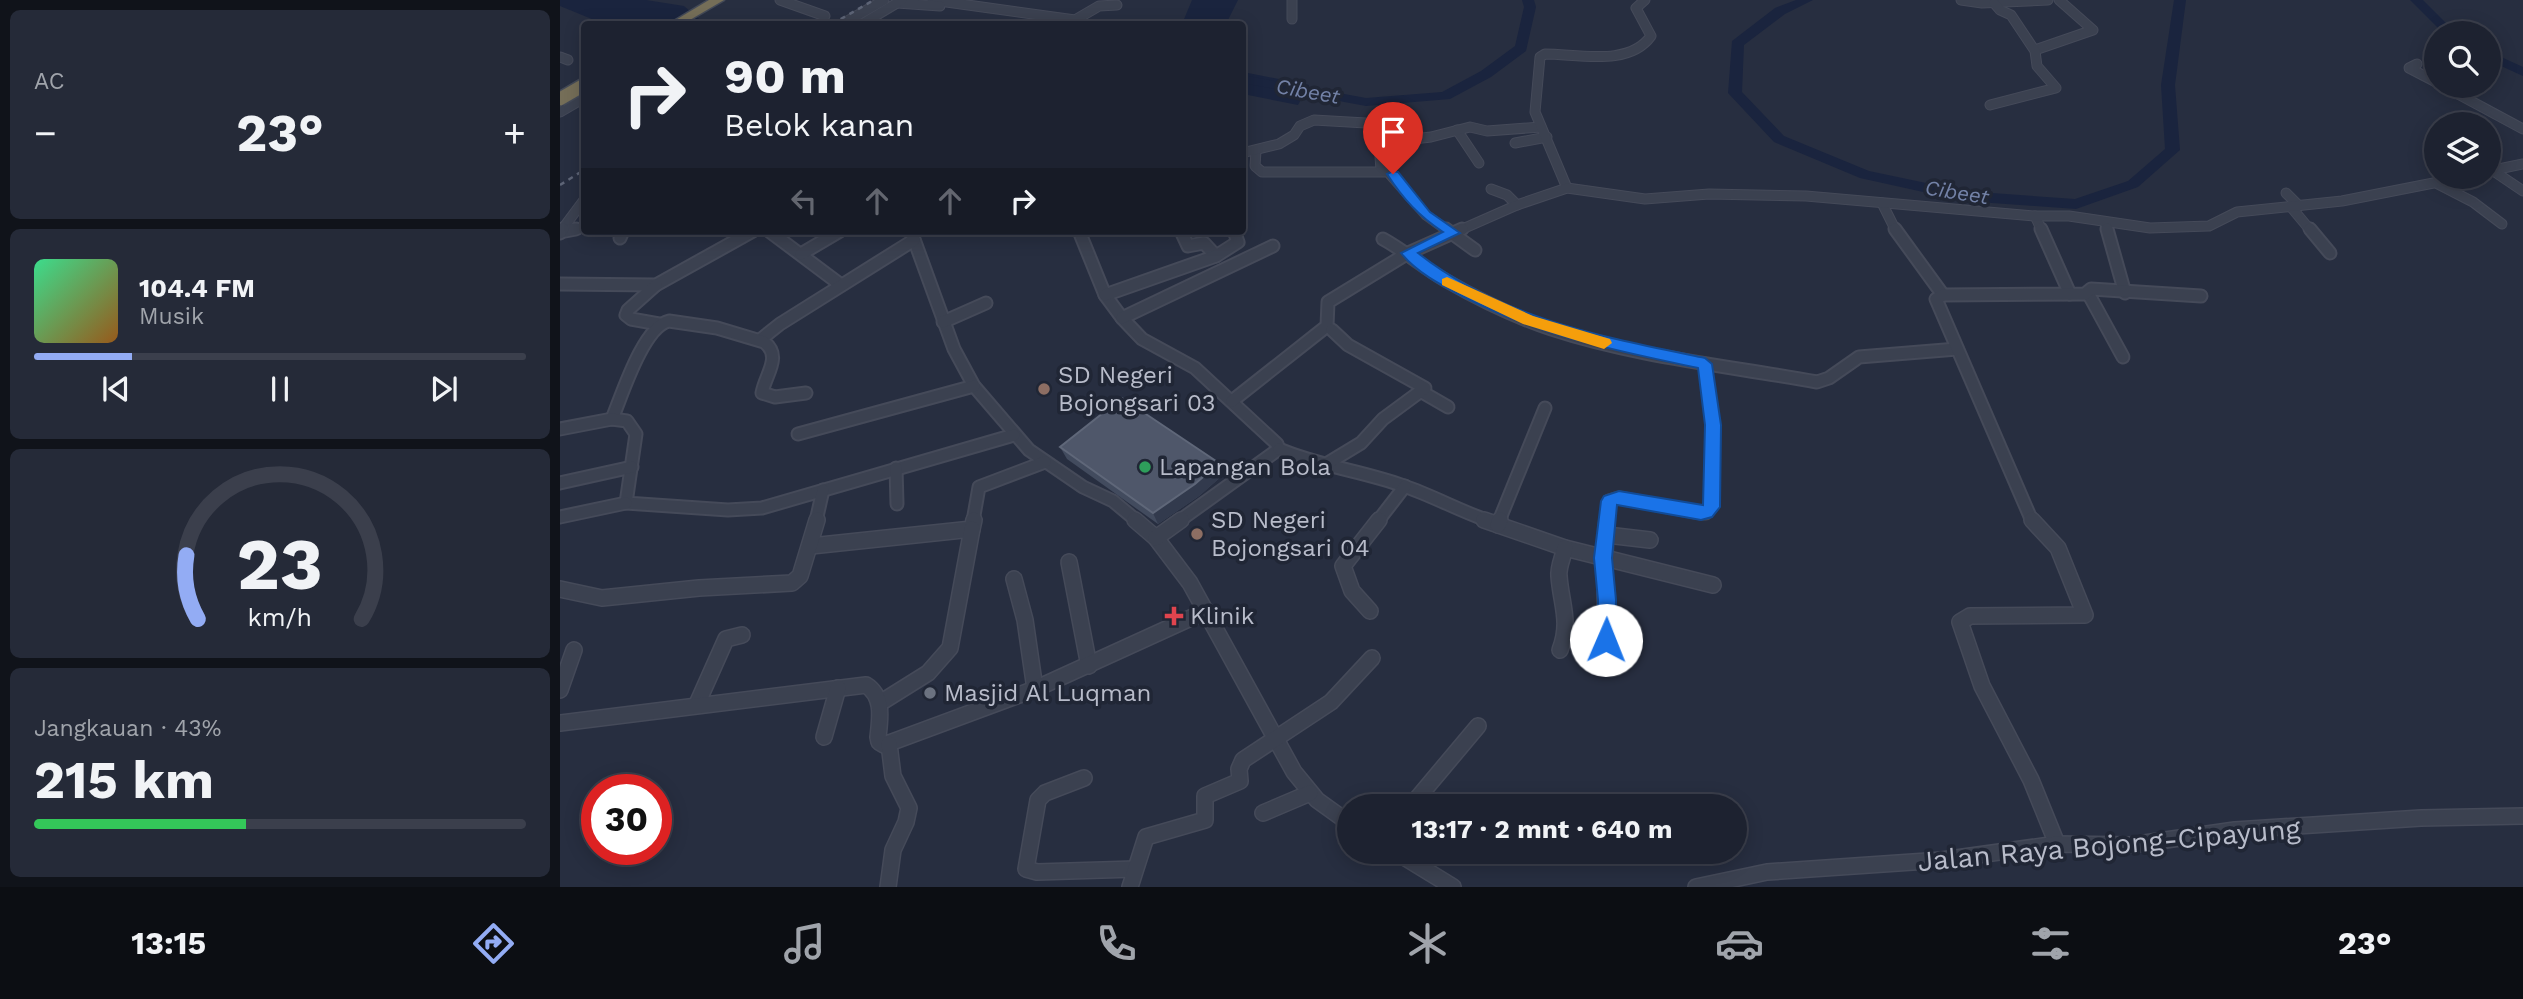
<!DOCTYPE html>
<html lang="id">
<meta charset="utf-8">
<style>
:root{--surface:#1d2230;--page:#252a38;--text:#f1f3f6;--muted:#a0a4ab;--line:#3b3f4c;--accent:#93acf4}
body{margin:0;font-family:"Work Sans",sans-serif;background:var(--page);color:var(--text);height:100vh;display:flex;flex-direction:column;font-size:26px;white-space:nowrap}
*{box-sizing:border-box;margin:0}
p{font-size:23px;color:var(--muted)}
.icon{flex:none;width:38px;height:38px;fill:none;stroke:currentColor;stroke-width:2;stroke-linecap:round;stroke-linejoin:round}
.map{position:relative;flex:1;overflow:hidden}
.drawer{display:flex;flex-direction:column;gap:10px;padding:10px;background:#10131a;width:560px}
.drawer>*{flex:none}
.top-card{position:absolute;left:21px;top:21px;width:665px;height:214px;border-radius:7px;box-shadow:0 4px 18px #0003,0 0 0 2px var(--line);background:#1d2230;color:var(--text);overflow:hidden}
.buttons{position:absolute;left:1864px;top:21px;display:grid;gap:14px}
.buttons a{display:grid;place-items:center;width:77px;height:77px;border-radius:50%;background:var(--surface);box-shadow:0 4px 18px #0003,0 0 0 2px var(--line);font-size:35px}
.speed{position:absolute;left:21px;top:774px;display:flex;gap:14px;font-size:35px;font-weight:700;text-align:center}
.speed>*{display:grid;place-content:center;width:91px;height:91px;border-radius:50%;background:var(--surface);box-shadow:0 4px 18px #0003,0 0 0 2px var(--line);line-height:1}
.speed .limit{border:10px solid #d22;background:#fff;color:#111}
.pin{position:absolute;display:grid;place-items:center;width:60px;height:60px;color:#fff;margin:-72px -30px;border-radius:50% 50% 50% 0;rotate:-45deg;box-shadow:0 0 7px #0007}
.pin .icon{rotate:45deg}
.me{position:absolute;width:77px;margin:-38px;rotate:1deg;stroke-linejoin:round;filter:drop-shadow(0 0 5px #0008)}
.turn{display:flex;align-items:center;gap:24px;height:147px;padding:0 28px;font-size:32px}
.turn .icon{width:91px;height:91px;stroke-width:2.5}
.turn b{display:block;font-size:49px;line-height:60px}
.lanes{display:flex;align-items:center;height:66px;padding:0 28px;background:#0003;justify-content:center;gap:35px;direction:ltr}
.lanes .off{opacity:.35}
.big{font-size:52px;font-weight:700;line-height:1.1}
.drawer .tile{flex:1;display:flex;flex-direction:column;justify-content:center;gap:10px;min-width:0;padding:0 24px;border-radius:10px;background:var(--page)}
.drawer .dial{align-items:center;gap:0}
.dial svg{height:182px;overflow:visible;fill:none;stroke:var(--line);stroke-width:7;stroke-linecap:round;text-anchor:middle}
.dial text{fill:var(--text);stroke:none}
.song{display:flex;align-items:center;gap:21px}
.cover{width:84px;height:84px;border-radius:10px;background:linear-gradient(135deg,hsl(150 70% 55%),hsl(30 70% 35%))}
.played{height:7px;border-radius:4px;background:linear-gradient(90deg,var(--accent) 20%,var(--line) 20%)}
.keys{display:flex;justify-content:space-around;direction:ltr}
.heat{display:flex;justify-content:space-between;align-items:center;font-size:38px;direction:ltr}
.charge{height:10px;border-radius:5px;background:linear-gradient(90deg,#34c759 43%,var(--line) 0)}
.trip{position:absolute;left:777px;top:794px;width:410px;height:70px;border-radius:35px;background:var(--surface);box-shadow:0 4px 18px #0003,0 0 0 2px var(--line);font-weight:700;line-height:70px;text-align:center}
.tabs{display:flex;height:112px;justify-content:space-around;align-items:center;background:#0c0e13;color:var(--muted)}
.tabs .icon{width:49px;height:49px}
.tabs .on{color:var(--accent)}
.tabs b{font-size:32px;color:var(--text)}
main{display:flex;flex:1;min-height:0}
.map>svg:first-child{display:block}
.water{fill:#1a243e}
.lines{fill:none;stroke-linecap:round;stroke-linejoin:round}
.river{fill:#1a243e;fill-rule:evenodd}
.minor-far2-casing{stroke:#454a59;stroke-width:11}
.minor-far1-casing{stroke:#454a59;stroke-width:15}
.minor-casing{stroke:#454a59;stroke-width:18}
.highway-casing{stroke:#434957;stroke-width:3}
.minor-far2{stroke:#3b4150;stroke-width:9}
.minor-far1{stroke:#3b4150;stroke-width:11}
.minor{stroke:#3b4150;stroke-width:15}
.highway{fill:#756e58;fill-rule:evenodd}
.rail{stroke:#5d6476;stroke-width:2.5;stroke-dasharray:5 5;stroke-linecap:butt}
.highway-bridge-casing{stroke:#434957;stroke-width:16;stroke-linecap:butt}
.highway-bridge{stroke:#756e58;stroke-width:13}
.wall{fill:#424b5e}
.shaded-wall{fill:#323a4d}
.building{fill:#4f576a;stroke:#5f6779;stroke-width:2}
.route{fill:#1a73e8;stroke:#114b97;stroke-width:2}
.slow{fill:#f59e0b}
.education-dot{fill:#8d6e63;stroke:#202635;stroke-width:2.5}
.leisure-dot{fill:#2e9e5b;stroke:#202635;stroke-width:2.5}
.health-dot{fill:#e0444e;stroke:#202635;stroke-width:2.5}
.worship-dot{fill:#6b7280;stroke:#202635;stroke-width:2.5}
.labels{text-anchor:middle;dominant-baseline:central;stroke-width:7;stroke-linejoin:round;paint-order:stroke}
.far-water-label{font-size:21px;font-style:italic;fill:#7382a7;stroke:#202635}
.poi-label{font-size:24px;fill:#b8bcca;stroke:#202635;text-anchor:start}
.near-street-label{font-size:28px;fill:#b8bcca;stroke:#202635}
</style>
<main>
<section class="drawer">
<div class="tile"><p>AC</p>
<div class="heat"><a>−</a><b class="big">23°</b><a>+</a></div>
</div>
<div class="tile">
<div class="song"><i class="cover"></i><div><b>104.4 FM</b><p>Musik</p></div></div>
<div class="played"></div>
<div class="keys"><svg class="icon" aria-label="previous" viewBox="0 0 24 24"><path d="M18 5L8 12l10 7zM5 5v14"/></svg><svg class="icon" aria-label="pause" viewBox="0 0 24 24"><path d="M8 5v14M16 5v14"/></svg><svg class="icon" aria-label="next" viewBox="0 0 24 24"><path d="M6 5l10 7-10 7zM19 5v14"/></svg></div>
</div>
<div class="tile dial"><svg viewBox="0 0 100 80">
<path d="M14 69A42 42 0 1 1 86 69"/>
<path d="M14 69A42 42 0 0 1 9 41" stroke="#93acf4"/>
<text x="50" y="56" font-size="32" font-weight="700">23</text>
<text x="50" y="72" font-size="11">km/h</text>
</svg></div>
<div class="tile"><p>Jangkauan · 43%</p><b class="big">215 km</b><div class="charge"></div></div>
</section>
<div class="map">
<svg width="1963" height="887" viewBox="0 0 1963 887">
<rect width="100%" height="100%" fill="#272e40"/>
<!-- water -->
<g class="water">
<polygon points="0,0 86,0 124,6 145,24 44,24 0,6"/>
<polygon points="632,0 678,0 666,24 622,24"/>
<polygon points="682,72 683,72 749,85 738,105 683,94"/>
</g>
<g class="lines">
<!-- river -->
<g class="river">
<polygon points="962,0 974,0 976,7 966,51 931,77 890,99 806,106 682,83 682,75 806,98 882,92 921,71 955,46 964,7"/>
<polygon points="1236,0 1253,0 1225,14 1184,45 1182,92 1224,136 1309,171 1404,191 1515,199 1568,181 1605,149 1601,85 1614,0 1626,0 1615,85 1620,150 1578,187 1516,209 1404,201 1300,178 1214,142 1168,93 1172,41 1215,8"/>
<polygon points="1850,0 1863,0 1896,33 1883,33"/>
<polygon points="1928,51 1963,67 1963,76 1928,60"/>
</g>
<!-- minor-far2 casing -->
<g class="minor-far2-casing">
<g id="minor-far2">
<polyline points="220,0 265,16"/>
<polyline points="372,0 515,20 539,6 557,5"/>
<polyline points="732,0 732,19"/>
<polyline points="1401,0 1422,3 1488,0"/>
<polyline points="337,3 380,6"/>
<polyline points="282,24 324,0"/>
<polyline points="302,24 342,0"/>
<polyline points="1475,50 1533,30 1499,0"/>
<polyline points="0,57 8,60"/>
<polyline points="1857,64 1849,68 1876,82"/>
<polyline points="1883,86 1963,129"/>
<polyline points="1430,105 1496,88 1477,66 1475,51 1451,15 1440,10 1434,3"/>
<polyline points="0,112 24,98"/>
<polyline points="897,130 919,163"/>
<polyline points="819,143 821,170"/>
<polyline points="955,143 987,137"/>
<polyline points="696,151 695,166 702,172 828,172 866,215 888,231"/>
<polyline points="682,153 719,144 734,135 740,126 754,120 806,123 816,131 819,143 871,137 910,127 927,131 981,127"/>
<polyline points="1932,170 1963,191"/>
<polyline points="1929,171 1963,164"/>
<polyline points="1878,184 1913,202 1942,224"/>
<path d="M1007 188 975 112 980 57 985 54C1018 54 1069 67 1091 36L1076 8 1085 0"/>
<polyline points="931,189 947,195 957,205"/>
<polyline points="1726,193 1739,206"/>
<polyline points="1322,203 1336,231"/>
<polyline points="1731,207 1751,231"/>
<polyline points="1475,216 1482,231"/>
<polyline points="1545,222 1548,231"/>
<polyline points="1,231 24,200"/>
<polyline points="6,231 24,228"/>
<polyline points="898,231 957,205 1007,188 1085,199 1149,194 1246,196 1475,216 1509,216 1590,228 1649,226 1677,212 1782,201 1904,177"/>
</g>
</g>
<!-- minor-far1 casing -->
<g class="minor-far1-casing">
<g id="minor-far1">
<polyline points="886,229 915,250"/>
<polyline points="1335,229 1383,295"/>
<polyline points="1481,229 1510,294"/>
<polyline points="1547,229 1565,293"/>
<polyline points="1750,229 1770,253"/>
<polyline points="209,231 281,285"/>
<polyline points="351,231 394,349 414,386 469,450 523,487 553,501 577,521"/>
<polyline points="519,231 545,295 562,318 582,339 635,368 717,444 719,449 619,521"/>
<polyline points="621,231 628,246 644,243 656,256"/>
<polyline points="0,232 16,229"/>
<polyline points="0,233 3,229"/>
<polyline points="60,238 63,231"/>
<path d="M823 239C845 251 864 268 885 280 918 299 955 317 991 329 1076 357 1169 366 1257 382L1269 378 1299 357 1397 349"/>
<polyline points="241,254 280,231"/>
<polyline points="0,284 96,285 193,231"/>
<polyline points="96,285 68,310 66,315 71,319 99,324"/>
<polyline points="1528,293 1563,357"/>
<polyline points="545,295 656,256 678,242 674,231"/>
<polyline points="562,318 713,246"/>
<polyline points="383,322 426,303"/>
<polyline points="200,340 220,324 354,240"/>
<polyline points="862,392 888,407"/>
<polyline points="672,401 767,326 768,302 848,253 902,229"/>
<path d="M52 419C62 395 83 327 109 321L157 328 204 342C223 356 205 375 202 393L215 397 246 393"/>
<polyline points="0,429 52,419 67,421 76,434 66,503 168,510 202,508 454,435"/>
<polyline points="238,434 414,386"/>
<path d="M719 449C758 466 803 471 844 486 873 496 900 511 929 521"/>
<polyline points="768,463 801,443 823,419 865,388 788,345 772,330"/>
<polyline points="336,468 337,504"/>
<polyline points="0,483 72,467"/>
<polyline points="0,517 66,503"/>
<polyline points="256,521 263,490"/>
<polyline points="413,521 419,487 485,462"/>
<polyline points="818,521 845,486"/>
<polyline points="939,521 985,408"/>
<polyline points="1047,521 1049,501 1059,498 1141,513 1146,513 1151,507 1153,425 1145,364"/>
<polyline points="1472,521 1376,299 1383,295 1525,294 1531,289 1641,296"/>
</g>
</g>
<!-- minor casing -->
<g class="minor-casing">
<g id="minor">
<polyline points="575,520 596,538 630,583 734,772 757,800 789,823"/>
<polyline points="924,520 1005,548 1153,585"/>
<polyline points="1472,520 1498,548 1525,615 1410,616 1400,622 1422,686 1471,780 1497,844"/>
<polyline points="938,525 940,520"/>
<polyline points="1047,535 1090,540"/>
<polyline points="596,538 621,520"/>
<polyline points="251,546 412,529 414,520"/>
<polyline points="509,562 529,666"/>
<polyline points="454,579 465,620 475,689"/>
<polyline points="0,589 42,598 139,588 232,583 240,576 257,520"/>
<polyline points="810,611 792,591 783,566 819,520"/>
<path d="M1000 650C1011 622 1001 604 999 576 998 567 1003 557 1005 548"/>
<path d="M1046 660C1047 613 1042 566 1047 520"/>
<polyline points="0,690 14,650"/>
<polyline points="320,703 368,673 390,648 412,529"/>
<polyline points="137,704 166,639 182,635"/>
<path d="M0 723 306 685C324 696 320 719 318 737L319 742 324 745 475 689 646 611"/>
<polyline points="264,737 278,688"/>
<polyline points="524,778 485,793 478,800 466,869 477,872 575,869"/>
<polyline points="850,807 918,726"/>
<polyline points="703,813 750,793"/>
<polyline points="836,852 893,887"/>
<polyline points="328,887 333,850 346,822 349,808 333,776 329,744"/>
<polyline points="570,887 586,837 645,820 645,796 680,781 679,769 683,760 771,702 812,658"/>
<polyline points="1136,887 1207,872 1382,860 1497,844 1571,845 1675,830 1861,818 1963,816"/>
</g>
</g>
<!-- highway casing -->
<g class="highway-casing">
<polygon id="highway" points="149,0 164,0 123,24 109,24"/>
</g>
<!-- minor-far2 -->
<use href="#minor-far2" class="minor-far2"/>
<!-- minor-far1 -->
<use href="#minor-far1" class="minor-far1"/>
<!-- minor -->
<use href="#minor" class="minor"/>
<!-- highway -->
<use href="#highway" class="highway"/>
<!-- rail -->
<g class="rail">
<polyline points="272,24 314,0"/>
<polyline points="0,185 24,170"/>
</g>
<!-- highway-bridge casing -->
<g class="highway-bridge-casing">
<polyline id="highway-bridge" points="0,99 24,85"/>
</g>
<!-- highway-bridge -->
<use href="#highway-bridge" class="highway-bridge"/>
</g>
<!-- wall -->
<polygon class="wall" points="500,447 659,463 664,474 639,496 598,524 507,459"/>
<!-- shaded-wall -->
<polygon class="shaded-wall" points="659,463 664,474 639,496 598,524 593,513"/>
<!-- building -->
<polygon class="building" points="562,398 659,463 635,484 593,513 500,447"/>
<!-- route -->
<path class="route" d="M833 171 838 172 870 212 900 233 858 253C942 319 1043 337 1145 358L1152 364 1161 425 1160 507 1152 517 1141 520 1057 505 1052 558 1056 600 1055 640 1052 646 1046 648 1040 646 1037 640 1038 600 1034 558 1041 501 1044 496 1059 491 1143 505 1145 425 1138 368C1053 350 981 336 902 296 881 285 856 272 841 253L883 232C859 216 843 199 827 174Z"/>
<!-- slow -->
<polygon class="slow" points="887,277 973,316 1050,339 1052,343 1044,349 963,324 882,285 882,279"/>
<!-- markers -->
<g class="education-dot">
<circle cx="484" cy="389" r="7"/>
<circle cx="637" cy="534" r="7"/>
</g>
<circle class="leisure-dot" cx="585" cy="467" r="7"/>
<path class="health-dot" d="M610.5 605.5h7v7h7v7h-7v7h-7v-7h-7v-7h7z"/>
<circle class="worship-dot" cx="370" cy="693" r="7"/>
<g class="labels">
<!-- far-water labels -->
<g class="far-water-label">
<text transform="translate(748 91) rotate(10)">Cibeet</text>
<text transform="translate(1397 192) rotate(9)">Cibeet</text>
</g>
<!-- poi labels -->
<g class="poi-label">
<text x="498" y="375">SD Negeri<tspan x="498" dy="28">Bojongsari 03</tspan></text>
<text x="599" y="467">Lapangan Bola</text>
<text x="651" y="520">SD Negeri<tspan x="651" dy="28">Bojongsari 04</tspan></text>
<text x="630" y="616">Klinik</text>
<text x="384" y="693">Masjid Al Luqman</text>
</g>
<!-- near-street labels -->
<g class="near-street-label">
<text transform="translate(1549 845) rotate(-5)">Jalan Raya Bojong-Cipayung</text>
</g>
</g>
</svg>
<div class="buttons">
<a><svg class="icon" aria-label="search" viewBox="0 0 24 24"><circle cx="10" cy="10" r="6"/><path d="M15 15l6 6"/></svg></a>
<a><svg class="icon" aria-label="layers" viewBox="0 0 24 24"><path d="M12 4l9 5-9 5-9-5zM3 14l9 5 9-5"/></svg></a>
</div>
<div class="speed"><div class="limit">30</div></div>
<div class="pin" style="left:833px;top:174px;background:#d93025"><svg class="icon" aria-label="arrive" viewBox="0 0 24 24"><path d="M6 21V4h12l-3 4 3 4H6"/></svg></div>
<svg class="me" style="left:1046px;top:640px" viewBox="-20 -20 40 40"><circle r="19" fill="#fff"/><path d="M0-13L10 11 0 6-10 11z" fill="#1a73e8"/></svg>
<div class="trip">13:17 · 2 mnt · 640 m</div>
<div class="top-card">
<div class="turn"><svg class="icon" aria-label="right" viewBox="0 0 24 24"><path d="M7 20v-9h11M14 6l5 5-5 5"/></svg><div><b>90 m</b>Belok kanan</div></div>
<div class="lanes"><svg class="icon off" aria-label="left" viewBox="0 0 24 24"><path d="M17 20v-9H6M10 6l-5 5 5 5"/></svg><svg class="icon off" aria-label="ahead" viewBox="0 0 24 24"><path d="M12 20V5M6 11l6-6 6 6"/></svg><svg class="icon off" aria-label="ahead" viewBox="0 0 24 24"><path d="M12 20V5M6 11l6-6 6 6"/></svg><svg class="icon" aria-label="right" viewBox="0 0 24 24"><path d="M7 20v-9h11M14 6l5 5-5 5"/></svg></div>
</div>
</div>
</main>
<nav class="tabs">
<b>13:15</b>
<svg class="icon on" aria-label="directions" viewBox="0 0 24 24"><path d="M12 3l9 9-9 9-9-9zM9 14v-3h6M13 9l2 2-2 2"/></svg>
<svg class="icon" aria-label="music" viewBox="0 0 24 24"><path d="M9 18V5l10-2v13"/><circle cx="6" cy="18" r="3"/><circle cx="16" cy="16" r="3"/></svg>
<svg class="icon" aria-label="phone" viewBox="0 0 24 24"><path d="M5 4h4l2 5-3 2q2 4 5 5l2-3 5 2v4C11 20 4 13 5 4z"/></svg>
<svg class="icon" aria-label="climate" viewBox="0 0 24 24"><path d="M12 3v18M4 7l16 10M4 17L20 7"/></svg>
<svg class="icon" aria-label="car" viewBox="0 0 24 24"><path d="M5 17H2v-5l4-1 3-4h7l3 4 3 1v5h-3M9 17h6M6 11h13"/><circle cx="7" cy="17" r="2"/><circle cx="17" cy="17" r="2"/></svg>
<svg class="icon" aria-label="filters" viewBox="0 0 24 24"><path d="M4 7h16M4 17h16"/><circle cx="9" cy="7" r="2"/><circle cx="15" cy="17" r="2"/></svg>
<b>23°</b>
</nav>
